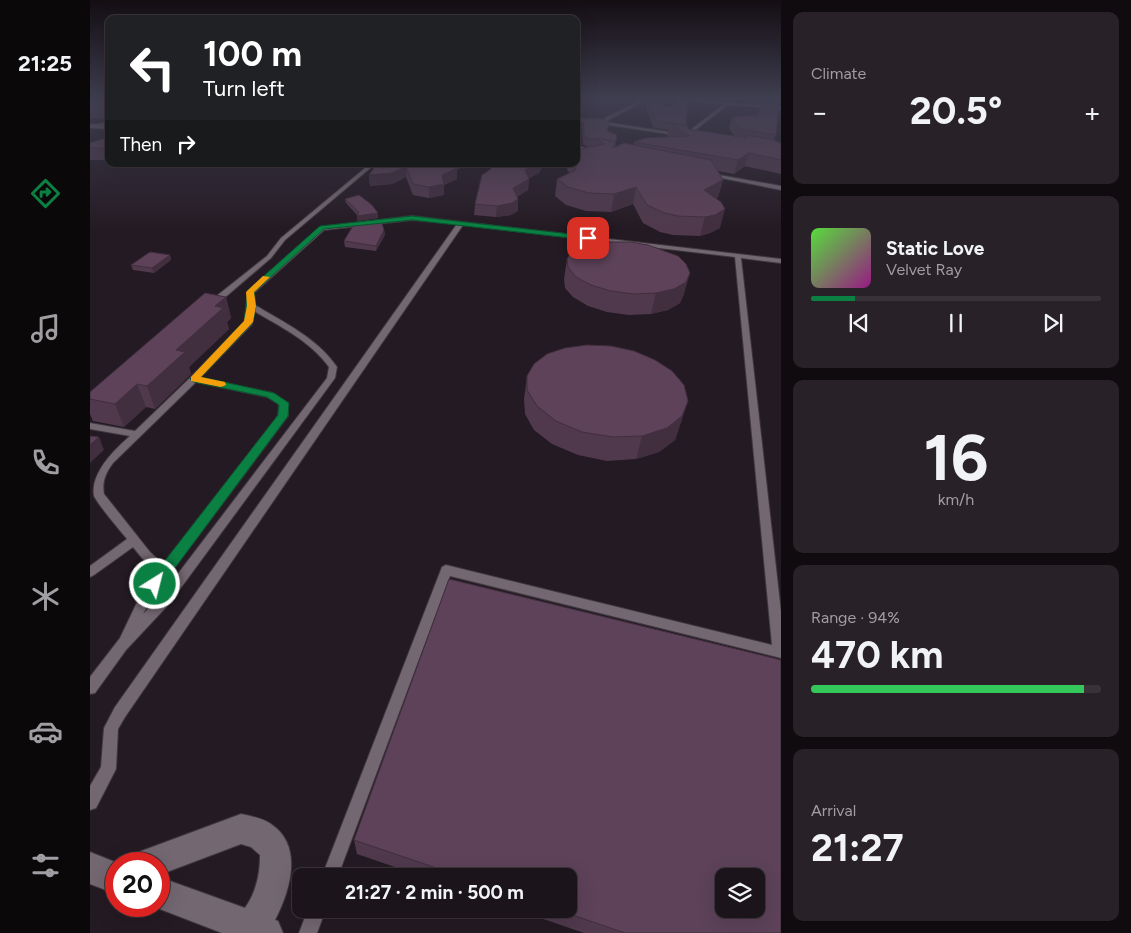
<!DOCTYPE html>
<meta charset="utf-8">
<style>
:root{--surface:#1b141a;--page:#282127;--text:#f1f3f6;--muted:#a09ea2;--line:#393339;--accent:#0b8043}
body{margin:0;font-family:Figtree,sans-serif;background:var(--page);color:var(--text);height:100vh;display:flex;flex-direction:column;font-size:19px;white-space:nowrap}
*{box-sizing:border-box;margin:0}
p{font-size:16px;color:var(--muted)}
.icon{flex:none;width:28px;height:28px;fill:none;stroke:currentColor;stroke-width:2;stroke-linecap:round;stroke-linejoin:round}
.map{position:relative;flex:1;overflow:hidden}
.drawer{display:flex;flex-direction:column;gap:12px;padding:12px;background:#0f0b0e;width:350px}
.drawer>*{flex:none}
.guide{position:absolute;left:15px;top:15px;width:475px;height:152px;border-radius:10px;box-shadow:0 5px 20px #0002,0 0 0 1px var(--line);background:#202124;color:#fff;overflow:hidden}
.tools{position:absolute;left:625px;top:868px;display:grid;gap:10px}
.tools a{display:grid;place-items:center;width:50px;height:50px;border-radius:10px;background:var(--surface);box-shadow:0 5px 20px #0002,0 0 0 1px var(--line);font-size:25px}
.speed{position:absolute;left:15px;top:852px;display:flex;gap:10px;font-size:25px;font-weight:700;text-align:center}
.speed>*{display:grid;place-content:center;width:65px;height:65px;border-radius:50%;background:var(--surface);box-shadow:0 5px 20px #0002,0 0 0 1px var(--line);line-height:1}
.speed .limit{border:8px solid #d22;background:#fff;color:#111}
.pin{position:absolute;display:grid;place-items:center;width:42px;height:42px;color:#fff;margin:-21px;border-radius:10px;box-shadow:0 2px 8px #0006}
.me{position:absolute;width:55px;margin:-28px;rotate:36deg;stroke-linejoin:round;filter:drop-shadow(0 0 4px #0008)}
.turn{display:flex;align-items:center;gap:18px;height:105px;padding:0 15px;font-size:22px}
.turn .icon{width:65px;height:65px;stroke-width:2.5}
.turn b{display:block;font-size:35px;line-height:42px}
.then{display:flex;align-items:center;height:48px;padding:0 15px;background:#0003;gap:10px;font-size:19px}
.big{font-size:38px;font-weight:700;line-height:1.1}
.drawer .tile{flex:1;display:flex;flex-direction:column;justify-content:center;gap:8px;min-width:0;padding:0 18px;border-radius:10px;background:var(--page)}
.drawer .dial{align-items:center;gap:0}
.dial b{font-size:65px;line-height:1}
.song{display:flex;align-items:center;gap:15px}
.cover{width:60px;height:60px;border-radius:8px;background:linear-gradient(135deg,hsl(110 70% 55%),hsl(310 70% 35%))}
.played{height:5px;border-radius:2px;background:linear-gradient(90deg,var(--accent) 15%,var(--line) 15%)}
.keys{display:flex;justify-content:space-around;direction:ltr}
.heat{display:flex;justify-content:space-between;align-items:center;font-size:28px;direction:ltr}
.charge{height:8px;border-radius:4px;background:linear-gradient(90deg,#34c759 94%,var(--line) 0)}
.trip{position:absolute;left:202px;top:868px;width:285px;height:50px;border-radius:10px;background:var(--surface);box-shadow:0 5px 20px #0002,0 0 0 1px var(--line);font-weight:700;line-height:50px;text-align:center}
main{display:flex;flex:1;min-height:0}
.dock{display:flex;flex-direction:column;width:90px;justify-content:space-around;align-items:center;background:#0b080a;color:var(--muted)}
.dock .icon{width:35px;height:35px}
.dock .active{color:var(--accent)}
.dock b{font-size:22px;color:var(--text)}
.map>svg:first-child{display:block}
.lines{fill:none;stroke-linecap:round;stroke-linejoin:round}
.lane-casing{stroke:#3f373e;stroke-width:2}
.street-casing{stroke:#3f373e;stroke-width:2}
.lane{fill:#736771;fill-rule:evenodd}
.street{fill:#736771;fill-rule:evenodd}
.wall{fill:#50394d;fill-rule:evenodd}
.shaded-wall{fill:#412e3e}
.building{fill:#5d4259;stroke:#412e3e;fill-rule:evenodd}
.route{fill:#0b8043;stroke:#07532c}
.slow{fill:#f59e0b}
</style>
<main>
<nav class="dock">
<b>21:25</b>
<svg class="icon active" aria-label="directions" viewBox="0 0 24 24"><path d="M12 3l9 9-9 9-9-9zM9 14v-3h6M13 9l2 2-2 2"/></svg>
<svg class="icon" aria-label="music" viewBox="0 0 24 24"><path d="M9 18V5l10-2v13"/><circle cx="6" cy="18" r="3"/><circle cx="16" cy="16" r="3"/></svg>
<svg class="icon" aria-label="phone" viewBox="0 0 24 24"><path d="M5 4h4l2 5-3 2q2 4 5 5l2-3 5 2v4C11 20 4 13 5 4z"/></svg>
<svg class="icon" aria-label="climate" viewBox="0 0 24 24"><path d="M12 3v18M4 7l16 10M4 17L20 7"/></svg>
<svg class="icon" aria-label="car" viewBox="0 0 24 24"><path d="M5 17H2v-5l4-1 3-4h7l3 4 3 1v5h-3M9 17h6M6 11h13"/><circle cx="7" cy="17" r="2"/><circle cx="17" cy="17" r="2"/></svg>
<svg class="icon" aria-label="filters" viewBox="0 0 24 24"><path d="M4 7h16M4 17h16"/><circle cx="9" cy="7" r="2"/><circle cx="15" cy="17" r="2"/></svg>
</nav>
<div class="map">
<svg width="691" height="933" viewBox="0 0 691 933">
<rect width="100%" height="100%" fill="#241a23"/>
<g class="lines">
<!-- lane casing -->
<g class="lane-casing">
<g id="lane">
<polygon points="556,98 581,98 691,107 691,109 638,105 596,137 594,135 634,104 568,99 557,100 514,122 593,134 591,136 486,120 486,118 509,121"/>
<polygon points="19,121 19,123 5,127 3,126"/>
<polygon points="486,146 506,150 506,151 504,152 486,148"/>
<polygon points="280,164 285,164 195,240 181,258 125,306 119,306 119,302 177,256 191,238"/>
<polygon points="618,173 691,186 691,190 616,175"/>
<path d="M322 216 691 259V263L651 258 691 612V658L360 576 248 876H232L352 567 356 565 682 645 645 257 373 225 35 717 28 729 26 769 6 808 0 810V786L11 767 14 728 25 707 367 224 322 220 234 230 164 293 165 305C195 323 227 338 247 367L245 378 79 604 36 650 5 693 0 694V677L30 638 52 592 67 573 52 558 43 547 4 575 0 577V566L37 539C29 529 9 506 4 496 0 473 25 449 40 436L0 429V423L45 431 101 377 155 321 158 291 230 227ZM164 311C191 327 220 341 239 367L237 378 71 596 53 614 61 599 198 416V403L183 393 110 378 162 324ZM106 382 177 397 189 404 188 416 73 564 60 552 14 494C12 482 15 474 23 463Z"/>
<polygon points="218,909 236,909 227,933 209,933"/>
</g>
</g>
<!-- street casing -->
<g class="street-casing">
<g id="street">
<polygon points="0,124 19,125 19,129 0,128"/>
<path d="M151 814C161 816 172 818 181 824 214 846 200 891 185 920L188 921 193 933H132L62 906H69V877L155 908C166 892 170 875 170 855L161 847 151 844 69 875V864H41L46 853Z"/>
<polygon points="0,852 30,864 26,864 26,894 0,884"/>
</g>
</g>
<!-- lane -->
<use href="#lane" class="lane"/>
<!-- street -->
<use href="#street" class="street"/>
</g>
<!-- wall -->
<g class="wall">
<polygon points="0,98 19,98 19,119 0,118"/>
<polygon points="597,98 596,126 598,129 644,136 639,128 642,117 686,135 684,139 685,141 691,143 691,174 655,166 644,174 628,171 633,180 628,197 626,199 630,228 620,233 610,236 583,235 570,232 553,223 543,204 521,212 496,211 476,205 465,196 467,179 479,173 477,169 478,164 486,164 499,147 496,146 493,144 492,126 493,119 527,135 525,147 543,145 544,142 579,137 577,136 579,130 566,128 563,127 556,108 557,101 581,107"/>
<polygon points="19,137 19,160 0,160 0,143"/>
<polygon points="287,164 377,164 376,165 367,170 367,179 354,185 354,195 339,198 323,195 316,177 302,184 280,186 279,175"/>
<polygon points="401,169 449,173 439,178 438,190 427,197 428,211 421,215 406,217 384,215 385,204"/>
<polygon points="255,199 288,213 288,218 267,221 267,215 256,203"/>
<polygon points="294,230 295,235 286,251 255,247 254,241"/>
<polygon points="80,255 81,260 64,273 43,270 41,265"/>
<polygon points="477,259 594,294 590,303 578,310 561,314 539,315 517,312 498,306 483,297 475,288 474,279"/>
<polygon points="136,297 141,318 137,322 139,329 99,367 101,374 65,409 56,407 34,427 3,421 0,414 0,392"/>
<polygon points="437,376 598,401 585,440 569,452 546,459 517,461 488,455 462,444 444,430 435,414 434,399"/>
<path d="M359 579 691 660V933H494L424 909H479V876H331L267 854 264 840ZM634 876H666V909H634Z"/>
</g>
<!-- shaded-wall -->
<g class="shaded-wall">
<polygon points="659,153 655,166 644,174 648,160"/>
<polygon points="364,164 377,164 376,165 367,170 367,179 354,185 354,195 339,198 339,187"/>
<polygon points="448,164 454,164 449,173 434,181 435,170"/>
<polygon points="316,167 316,177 302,184 280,186 279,175"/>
<polygon points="439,179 438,190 423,199 423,188"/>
<polygon points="633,180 628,197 609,208 614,190"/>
<polygon points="546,187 543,204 521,212 524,194"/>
<polygon points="428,199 428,211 421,215 406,217 407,206"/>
<polygon points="635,209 630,228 620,233 610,236 615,217"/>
<polygon points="288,213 288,218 267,221 267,216"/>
<polygon points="294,230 295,235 286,251 286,246"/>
<polygon points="80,255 81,260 64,273 62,268"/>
<polygon points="600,273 594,294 590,303 578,310 561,314 566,293"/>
<polygon points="136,297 141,318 137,322 139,329 99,367 101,374 65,409 57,386 86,350 125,306"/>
<polygon points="47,384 56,407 34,427 25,404"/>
<polygon points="598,401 585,440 569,452 546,459 552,436"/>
<polygon points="9,437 14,450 0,463 0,445"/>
</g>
<!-- building -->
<g class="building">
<polygon points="0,98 19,98 19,108 0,106"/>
<polygon points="590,98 597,98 596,125 567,121 565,119 557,101 581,107"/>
<polygon points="689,102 686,135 650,129 642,117 667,115 673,105"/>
<polygon points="506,118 520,121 517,131 527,135 525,144 524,143 525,142 508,138 507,140 497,138 494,136 493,119"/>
<polygon points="580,124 598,126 598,129 657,138 655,135 686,140 685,141 691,143 691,160 659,153 648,160 544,142 556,138 600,136"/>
<polygon points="19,137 19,148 0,148 0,143"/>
<polygon points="508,138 525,142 523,148 534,143 621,160 633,180 614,190 631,202 635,209 625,215 615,217 588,216 575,213 557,205 546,187 524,194 499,193 478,187 467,179 486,170 483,164 486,164 486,150 514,144"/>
<polygon points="287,164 366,164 367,168 352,175 354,184 339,187 323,184 316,167 302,173 279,175"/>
<polygon points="402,164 448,164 435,170 439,179 423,188 428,199 422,203 407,206 385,204 392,175 401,169"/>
<polygon points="269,195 282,205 288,213 267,216 269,212 255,199"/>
<polygon points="291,221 294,230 286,246 254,241 264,224"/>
<polygon points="505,242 540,242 558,245 588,256 596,264 600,273 596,282 584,289 566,293 544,294 521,291 501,285 486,277 478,267 477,259 481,252 491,246"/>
<polygon points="60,252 80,255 62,268 41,265"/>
<polygon points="115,293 136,297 125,306 133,308 86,350 95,352 57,386 47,384 25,404 0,399 0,392"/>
<polygon points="497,345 521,346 544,351 565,360 582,371 594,385 598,401 592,416 577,428 552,436 523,437 492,432 466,421 447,406 437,390 437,376 444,364 457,354 475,348"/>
<polygon points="0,436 9,437 0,445"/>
<path d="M359 579 691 660V933H535L465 909H479V876H370L264 840ZM634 876H666V909H634Z"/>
</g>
<!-- sky -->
<linearGradient id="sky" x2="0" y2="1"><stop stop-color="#140e13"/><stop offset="0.43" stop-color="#3f3e50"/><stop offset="1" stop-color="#3f3e50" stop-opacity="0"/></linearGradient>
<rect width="691" height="229" fill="url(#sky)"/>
<!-- route -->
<polygon class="route" points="322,216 498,236 501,238 498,240 322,220 234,229 164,292 166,306 163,322 111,377 184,393 199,403 198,416 70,588 65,589 60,588 58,584 60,580 188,415 189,405 177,397 104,382 100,379 154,321 158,290 230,226"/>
<!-- slow -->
<polygon class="slow" points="173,276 180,277 164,292 166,306 163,322 111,377 135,382 136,385 131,387 101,381 101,377 154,321 157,306 156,292"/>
</svg>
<div class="tools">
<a><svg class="icon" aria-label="layers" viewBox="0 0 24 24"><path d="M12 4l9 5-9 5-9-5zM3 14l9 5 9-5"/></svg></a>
</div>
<div class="speed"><div class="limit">20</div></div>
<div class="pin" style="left:498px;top:238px;background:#d93025"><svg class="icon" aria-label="arrive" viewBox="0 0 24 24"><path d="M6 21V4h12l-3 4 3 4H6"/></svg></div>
<svg class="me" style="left:65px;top:584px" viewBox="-20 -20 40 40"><circle r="17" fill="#0b8043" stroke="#fff" stroke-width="3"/><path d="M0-11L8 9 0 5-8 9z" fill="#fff"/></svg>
<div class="trip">21:27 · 2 min · 500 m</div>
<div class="guide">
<div class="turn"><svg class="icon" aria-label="left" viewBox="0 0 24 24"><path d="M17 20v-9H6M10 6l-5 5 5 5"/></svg><div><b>100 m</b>Turn left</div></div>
<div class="then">Then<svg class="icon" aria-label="right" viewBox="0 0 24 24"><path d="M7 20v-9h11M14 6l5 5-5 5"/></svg></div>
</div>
</div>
<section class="drawer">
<div class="tile"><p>Climate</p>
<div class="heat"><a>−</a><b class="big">20.5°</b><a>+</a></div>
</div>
<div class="tile">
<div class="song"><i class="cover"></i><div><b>Static Love</b><p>Velvet Ray</p></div></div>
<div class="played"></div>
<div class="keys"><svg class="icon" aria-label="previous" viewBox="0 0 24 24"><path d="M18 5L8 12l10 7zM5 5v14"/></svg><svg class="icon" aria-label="pause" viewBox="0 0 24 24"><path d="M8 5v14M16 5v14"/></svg><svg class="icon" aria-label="next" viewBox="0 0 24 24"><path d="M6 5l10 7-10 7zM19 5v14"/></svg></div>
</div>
<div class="tile dial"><b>16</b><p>km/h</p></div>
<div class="tile"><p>Range · 94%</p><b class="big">470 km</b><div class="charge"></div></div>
<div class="tile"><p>Arrival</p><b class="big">21:27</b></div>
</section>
</main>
